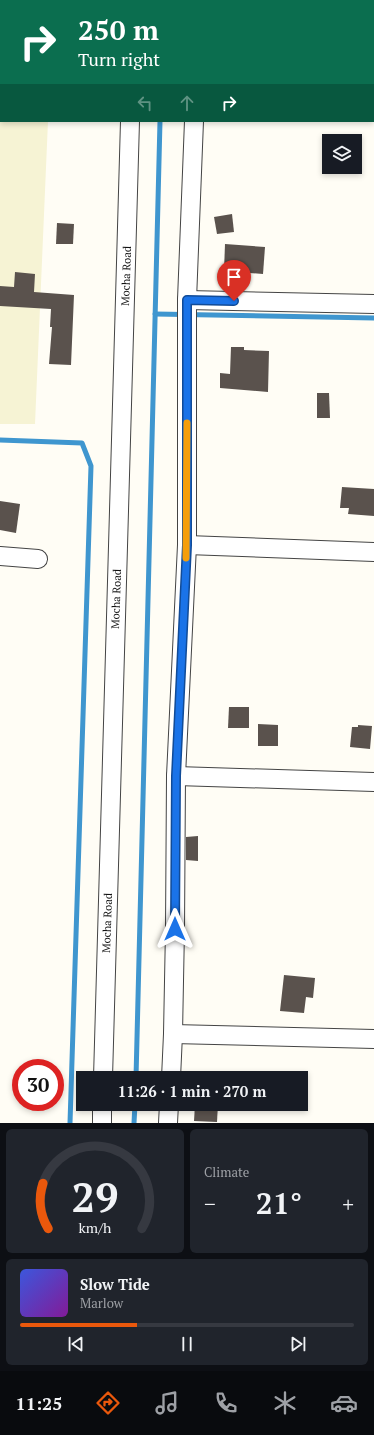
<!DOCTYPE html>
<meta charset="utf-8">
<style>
:root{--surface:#171b24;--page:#20242c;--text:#f1f3f6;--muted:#9ea1a6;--line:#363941;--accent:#ea580c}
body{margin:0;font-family:"PT Serif",serif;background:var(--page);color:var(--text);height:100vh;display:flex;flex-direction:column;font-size:15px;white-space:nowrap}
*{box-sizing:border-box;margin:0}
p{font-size:13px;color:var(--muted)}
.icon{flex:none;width:22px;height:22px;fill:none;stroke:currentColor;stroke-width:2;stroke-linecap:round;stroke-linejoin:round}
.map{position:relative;height:1123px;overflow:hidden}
.drawer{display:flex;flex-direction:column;gap:6px;padding:6px;background:#0d0f14;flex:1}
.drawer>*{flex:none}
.banner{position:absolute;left:0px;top:0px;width:374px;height:122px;box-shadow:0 2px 6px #0003;background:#0b6e4f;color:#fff;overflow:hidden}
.controls{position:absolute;left:322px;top:134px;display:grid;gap:8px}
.controls a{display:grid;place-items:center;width:40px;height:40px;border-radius:0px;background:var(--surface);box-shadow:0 2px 6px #0003;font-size:20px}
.speed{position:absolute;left:12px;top:1059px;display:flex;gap:8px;font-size:20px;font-weight:700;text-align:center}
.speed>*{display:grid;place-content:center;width:52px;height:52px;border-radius:50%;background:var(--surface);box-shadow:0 2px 6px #0003;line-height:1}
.speed .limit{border:6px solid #d22;background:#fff;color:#111}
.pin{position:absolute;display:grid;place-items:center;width:34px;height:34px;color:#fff;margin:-41px -17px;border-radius:50% 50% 50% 0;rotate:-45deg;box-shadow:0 0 4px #0007}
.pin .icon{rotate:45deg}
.me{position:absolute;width:44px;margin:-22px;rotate:0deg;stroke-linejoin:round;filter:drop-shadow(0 0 3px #0008)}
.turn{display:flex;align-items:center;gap:14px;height:84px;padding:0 12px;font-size:18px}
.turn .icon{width:52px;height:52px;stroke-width:2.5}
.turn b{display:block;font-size:28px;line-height:34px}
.lanes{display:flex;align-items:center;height:38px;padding:0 12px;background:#0003;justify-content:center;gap:20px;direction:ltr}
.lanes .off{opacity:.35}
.big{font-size:30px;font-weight:800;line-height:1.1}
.drawer .widget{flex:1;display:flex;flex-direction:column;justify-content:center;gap:6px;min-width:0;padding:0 14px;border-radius:6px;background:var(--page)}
.drawer .dial{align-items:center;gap:0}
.dial svg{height:104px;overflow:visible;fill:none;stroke:var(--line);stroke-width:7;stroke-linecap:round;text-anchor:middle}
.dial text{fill:var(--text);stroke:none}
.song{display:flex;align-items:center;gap:12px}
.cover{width:48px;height:48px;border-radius:6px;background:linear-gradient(135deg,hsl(230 70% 55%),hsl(290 70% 35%))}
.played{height:4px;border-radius:2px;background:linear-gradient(90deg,var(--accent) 35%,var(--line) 35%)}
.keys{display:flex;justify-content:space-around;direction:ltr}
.heat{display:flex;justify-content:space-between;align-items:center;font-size:22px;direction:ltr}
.drawer .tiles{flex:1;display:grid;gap:6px;grid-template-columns:1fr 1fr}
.widget:last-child{grid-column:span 2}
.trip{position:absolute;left:76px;top:1071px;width:232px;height:40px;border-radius:0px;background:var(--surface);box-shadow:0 2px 6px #0003;font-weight:800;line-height:40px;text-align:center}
.tabs{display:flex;height:64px;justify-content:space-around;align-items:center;background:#090b0e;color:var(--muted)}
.tabs .icon{width:28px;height:28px}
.tabs .on{color:var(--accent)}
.tabs b{font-size:18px;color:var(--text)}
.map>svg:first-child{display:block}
.farmland{fill:#f6f3d4}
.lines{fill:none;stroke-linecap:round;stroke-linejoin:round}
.stream{stroke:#3f96cf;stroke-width:5}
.building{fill:#5a524d}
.street-casing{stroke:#444;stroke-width:20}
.street{stroke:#fff;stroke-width:18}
.route-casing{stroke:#114b97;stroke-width:10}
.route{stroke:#1a73e8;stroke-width:7}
.slow{stroke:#f59e0b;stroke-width:7}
.labels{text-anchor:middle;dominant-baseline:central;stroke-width:4;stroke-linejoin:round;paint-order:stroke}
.street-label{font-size:11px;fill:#111;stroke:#fff}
</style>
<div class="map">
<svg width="374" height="1123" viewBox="0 0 374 1123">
<rect width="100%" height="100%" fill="#fffdf5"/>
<!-- farmland -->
<polygon class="farmland" points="0,0 53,0 1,1 1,121 48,121 35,424 0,424"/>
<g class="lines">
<!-- stream -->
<g class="stream">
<polyline points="163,1 163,0"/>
<polyline points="155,314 374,318"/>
<polyline points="0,440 82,443 91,466 70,1123"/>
<polyline points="136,1078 160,121"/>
<polyline points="134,1123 135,1104"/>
</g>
</g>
<!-- building -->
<g class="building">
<polygon points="232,214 234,232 217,234 214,217"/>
<polygon points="57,223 74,224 73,244 56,244"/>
<polygon points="225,244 265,247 263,274 224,271"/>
<polygon points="15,272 35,274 34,292 74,295 71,365 49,364 52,327 50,327 51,309 0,306 0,286 14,287"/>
<polygon points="231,347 244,347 244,350 269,351 268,392 220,388 220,373 230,374"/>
<polygon points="317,393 329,393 330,418 317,418"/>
<polygon points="342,487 374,489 374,516 348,514 349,508 340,508"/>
<polygon points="0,501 20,504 16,533 0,530"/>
<polygon points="229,707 249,707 249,728 228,728"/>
<polygon points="258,724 278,725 278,746 258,746"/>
<polygon points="358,725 372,726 370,749 350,747 352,727 358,727"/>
<polygon points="198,836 198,861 186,860 186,837"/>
<polygon points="284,975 315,978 313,998 306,997 304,1013 280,1011"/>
<polygon points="195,1104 218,1104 217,1122 194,1121"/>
</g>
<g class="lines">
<!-- street casing -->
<g class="street-casing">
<g id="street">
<polyline points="134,1 134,0"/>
<polyline points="197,1 197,0"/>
<polyline points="373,62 374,62"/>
<polyline points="187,300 374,304"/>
<polyline points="187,545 374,552"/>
<polyline points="0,556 38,559"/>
<polyline points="176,776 374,782"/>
<polyline points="173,1034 374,1039"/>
<polyline points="103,1078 130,121"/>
<polyline points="171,1078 173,1034 175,929 176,776 187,545 187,300 194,121"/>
<polyline points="102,1123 102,1104"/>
<polyline points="168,1123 169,1104"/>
</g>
</g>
<!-- street -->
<use href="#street" class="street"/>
</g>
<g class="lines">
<!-- route casing -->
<g class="route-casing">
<polyline id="route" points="175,929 176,776 187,545 187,300 234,301"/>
</g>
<!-- route -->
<use href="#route" class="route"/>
<!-- slow -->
<polyline class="slow" points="186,558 187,423"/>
</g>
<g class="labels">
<!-- street labels -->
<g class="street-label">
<text transform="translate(126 276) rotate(-88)">Mocha Road</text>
<text transform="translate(116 599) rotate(-88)">Mocha Road</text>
<text transform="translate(107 923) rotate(-88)">Mocha Road</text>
</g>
</g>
</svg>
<div class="controls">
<a><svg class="icon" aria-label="layers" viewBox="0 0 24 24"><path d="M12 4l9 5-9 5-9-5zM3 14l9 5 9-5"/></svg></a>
</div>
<div class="speed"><div class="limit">30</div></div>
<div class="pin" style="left:234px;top:301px;background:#d93025"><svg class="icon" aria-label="arrive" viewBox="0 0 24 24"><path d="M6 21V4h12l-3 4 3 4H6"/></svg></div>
<svg class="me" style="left:175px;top:929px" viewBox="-20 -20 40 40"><path d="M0-17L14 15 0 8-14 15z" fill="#1a73e8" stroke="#fff" stroke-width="4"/></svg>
<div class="trip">11:26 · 1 min · 270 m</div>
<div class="banner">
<div class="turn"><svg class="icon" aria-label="right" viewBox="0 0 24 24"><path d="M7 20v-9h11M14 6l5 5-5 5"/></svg><div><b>250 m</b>Turn right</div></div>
<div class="lanes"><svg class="icon off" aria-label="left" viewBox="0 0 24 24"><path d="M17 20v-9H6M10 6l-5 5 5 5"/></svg><svg class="icon off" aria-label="ahead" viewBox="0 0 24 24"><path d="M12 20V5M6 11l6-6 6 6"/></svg><svg class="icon" aria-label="right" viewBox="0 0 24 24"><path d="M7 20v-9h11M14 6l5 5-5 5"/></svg></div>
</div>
</div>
<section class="drawer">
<div class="tiles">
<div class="widget dial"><svg viewBox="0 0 100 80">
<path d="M14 69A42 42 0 1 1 86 69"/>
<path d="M14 69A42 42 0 0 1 10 34" stroke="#ea580c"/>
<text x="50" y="56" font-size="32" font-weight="700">29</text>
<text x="50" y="72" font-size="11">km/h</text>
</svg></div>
<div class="widget"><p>Climate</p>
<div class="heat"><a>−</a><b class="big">21°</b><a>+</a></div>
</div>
<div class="widget">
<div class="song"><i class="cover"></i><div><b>Slow Tide</b><p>Marlow</p></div></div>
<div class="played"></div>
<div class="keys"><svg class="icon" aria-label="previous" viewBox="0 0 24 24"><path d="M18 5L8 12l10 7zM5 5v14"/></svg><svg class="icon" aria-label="pause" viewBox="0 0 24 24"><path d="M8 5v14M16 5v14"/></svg><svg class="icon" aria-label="next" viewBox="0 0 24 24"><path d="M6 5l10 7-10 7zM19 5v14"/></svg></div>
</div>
</div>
</section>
<nav class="tabs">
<b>11:25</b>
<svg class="icon on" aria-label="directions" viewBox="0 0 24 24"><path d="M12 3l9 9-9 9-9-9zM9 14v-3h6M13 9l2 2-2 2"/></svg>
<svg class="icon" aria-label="music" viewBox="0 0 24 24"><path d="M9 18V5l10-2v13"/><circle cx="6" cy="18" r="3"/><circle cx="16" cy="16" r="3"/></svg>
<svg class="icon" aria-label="phone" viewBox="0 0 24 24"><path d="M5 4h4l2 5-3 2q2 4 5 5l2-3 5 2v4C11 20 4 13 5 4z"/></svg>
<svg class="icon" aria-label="climate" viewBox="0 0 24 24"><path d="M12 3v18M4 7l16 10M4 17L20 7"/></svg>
<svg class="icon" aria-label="car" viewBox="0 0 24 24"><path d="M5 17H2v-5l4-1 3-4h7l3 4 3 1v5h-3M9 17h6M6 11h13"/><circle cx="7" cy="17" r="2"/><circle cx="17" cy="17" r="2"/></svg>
</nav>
